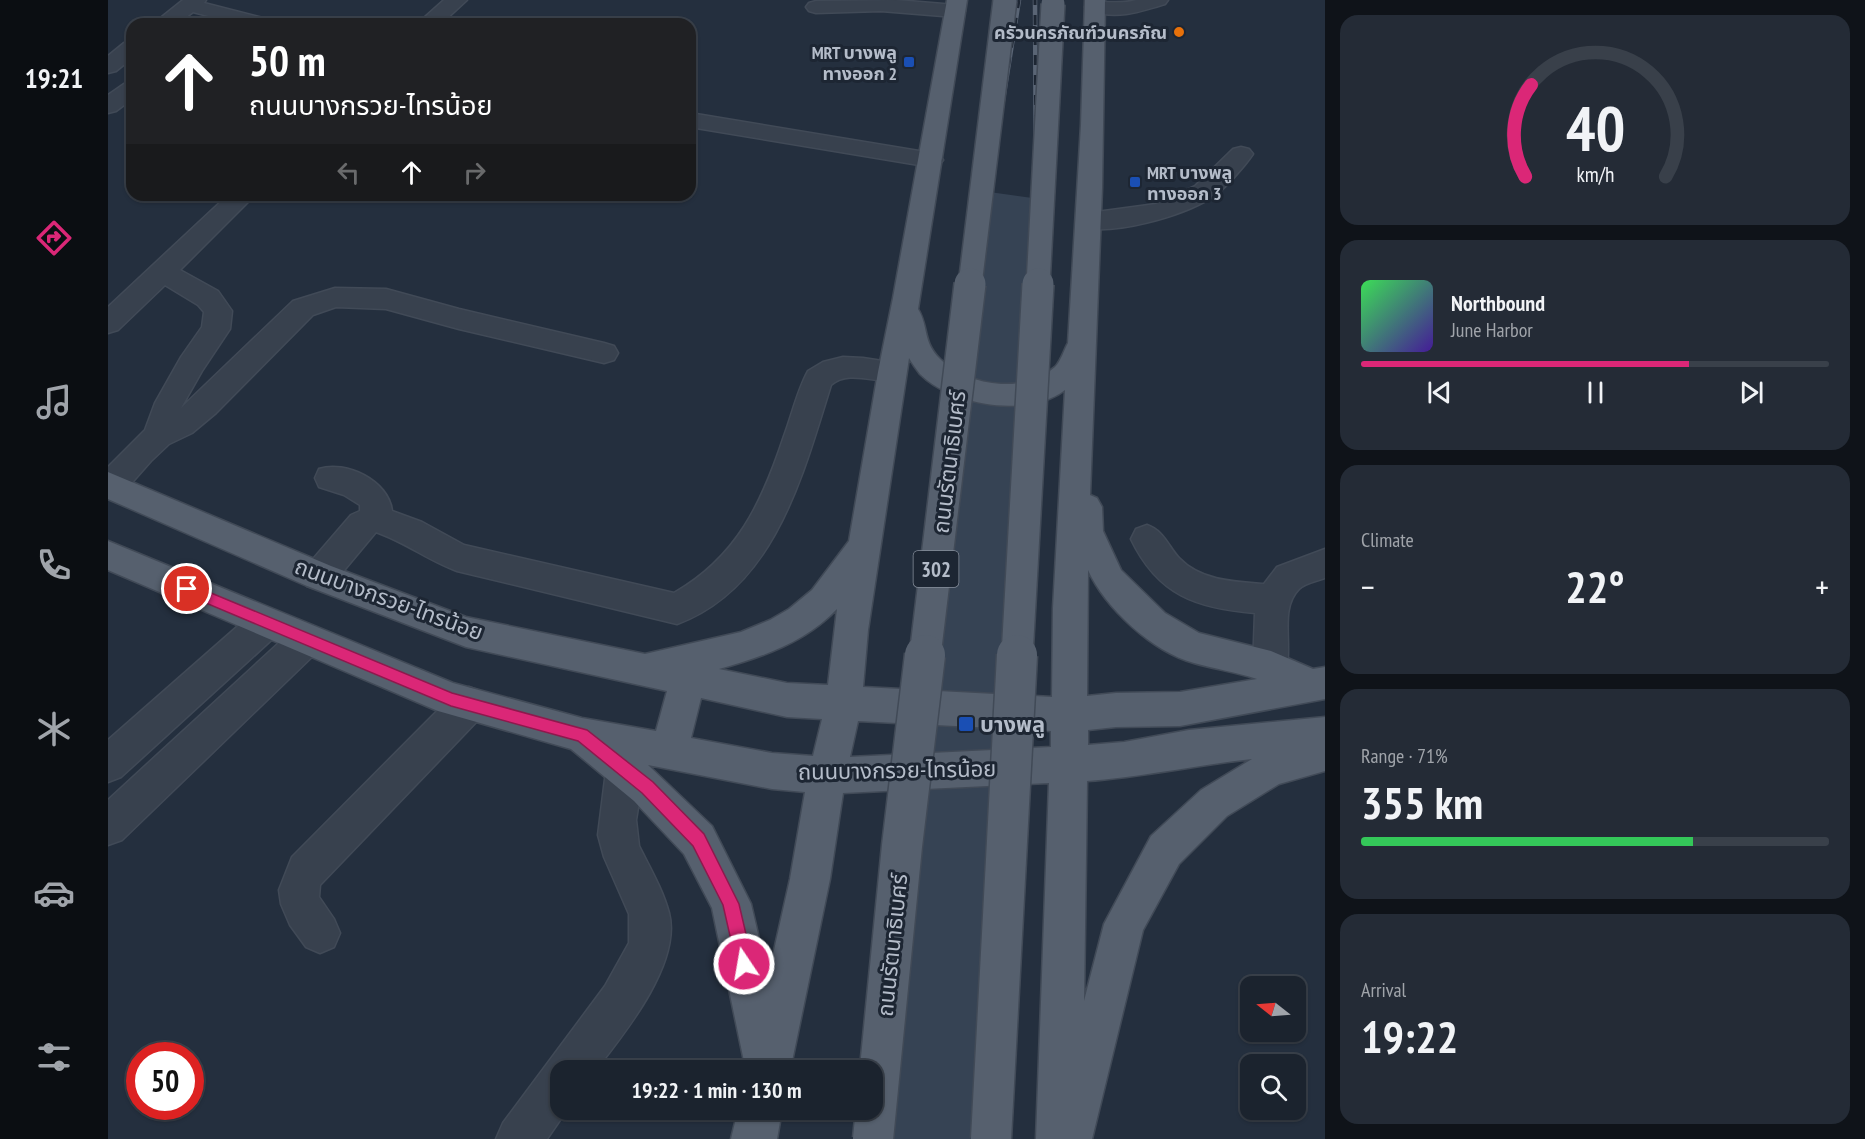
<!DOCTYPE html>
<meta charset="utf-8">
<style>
:root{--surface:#1b232e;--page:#242b36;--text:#f1f3f6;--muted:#a0a4aa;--line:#39404a;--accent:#db2777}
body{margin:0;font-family:"PT Sans Narrow","Noto Sans Thai",sans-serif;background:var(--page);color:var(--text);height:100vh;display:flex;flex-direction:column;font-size:22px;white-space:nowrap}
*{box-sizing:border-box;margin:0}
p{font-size:20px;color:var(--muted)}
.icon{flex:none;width:33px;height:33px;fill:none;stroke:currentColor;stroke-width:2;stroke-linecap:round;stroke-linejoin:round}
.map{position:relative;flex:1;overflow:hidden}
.sheet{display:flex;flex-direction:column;gap:15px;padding:15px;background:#0f1319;width:540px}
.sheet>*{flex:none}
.top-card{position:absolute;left:18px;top:18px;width:570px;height:183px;border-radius:18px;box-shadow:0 2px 4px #0004,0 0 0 2px var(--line);background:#202124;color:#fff;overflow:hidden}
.needle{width:39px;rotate:287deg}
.controls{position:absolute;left:1132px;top:976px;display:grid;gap:12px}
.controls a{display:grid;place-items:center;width:66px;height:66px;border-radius:12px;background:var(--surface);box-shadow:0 2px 4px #0004,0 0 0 2px var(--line);font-size:30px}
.speed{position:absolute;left:18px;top:1042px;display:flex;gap:12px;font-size:30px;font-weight:700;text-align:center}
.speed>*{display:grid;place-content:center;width:78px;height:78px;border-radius:50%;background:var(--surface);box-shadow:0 2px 4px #0004,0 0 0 2px var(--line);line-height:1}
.speed .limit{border:9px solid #d22;background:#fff;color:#111}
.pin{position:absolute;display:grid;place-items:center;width:51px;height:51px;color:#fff;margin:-26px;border:3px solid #fff;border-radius:50%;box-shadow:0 2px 6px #0007}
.me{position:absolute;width:66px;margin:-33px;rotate:348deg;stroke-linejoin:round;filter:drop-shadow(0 0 4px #0008)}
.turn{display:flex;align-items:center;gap:21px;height:126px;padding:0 24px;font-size:27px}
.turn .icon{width:78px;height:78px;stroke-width:2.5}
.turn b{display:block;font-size:42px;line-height:51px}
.lanes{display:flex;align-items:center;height:57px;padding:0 24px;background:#0003;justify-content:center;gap:30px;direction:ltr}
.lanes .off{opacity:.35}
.big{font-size:45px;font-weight:600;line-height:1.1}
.sheet .widget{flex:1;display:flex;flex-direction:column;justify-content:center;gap:9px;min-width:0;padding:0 21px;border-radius:18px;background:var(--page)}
.sheet .dial{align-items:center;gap:0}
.dial svg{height:156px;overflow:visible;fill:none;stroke:var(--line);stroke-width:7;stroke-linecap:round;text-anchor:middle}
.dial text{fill:var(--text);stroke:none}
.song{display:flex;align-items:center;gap:18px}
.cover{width:72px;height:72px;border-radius:9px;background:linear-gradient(135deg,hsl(130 70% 55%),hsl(260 70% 35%))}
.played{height:6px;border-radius:3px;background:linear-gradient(90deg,var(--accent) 70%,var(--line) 70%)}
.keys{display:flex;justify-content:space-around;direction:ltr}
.heat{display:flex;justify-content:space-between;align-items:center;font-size:33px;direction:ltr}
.charge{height:9px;border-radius:4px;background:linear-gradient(90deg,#34c759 71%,var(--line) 0)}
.trip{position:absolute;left:442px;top:1060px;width:333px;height:60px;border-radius:18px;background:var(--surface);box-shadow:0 2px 4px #0004,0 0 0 2px var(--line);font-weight:600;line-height:60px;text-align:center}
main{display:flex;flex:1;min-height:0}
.tabs{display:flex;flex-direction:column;width:108px;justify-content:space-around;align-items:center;background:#0b0e12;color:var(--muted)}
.tabs .icon{width:42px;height:42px}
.tabs .active{color:var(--accent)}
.tabs b{font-size:27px;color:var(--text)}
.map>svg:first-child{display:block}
.building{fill:#364354}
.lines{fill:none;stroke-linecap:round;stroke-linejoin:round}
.minor-casing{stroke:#414a57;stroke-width:3}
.major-casing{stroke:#414a57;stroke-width:3}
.minor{fill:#38414e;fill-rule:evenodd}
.major{fill:#56606e;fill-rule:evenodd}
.rail-far2-casing{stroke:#5a6575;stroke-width:4.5}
.rail-far1-casing{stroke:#5a6575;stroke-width:7}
.rail-casing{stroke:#5a6575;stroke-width:8}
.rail-far2{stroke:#1d2633;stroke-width:3;stroke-dasharray:10;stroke-linecap:butt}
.rail-far1{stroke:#1d2633;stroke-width:4.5;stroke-dasharray:13;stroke-linecap:butt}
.rail{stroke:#1d2633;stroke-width:5;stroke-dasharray:16;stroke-linecap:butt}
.major-bridge-far2-casing{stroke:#414a57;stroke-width:26;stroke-linecap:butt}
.major-bridge-far1-casing{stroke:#414a57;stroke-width:34;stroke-linecap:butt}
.major-bridge-casing{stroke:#414a57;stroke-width:43;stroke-linecap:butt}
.major-bridge-far2{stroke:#56606e;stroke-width:23}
.major-bridge-far1{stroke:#56606e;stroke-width:31}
.major-bridge{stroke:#56606e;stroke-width:40}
.route{fill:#db2777;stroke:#8e194d;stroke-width:1.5}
.food-dot{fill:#e8710a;stroke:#1d2633;stroke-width:2}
.transit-dot{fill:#1a4fb4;stroke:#1d2633;stroke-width:2}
.labels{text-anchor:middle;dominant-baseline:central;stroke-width:6;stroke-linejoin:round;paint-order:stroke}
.far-poi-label{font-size:18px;font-weight:bold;fill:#b4bcc9;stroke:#1d2633;text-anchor:end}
.shield{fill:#1d2633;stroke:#878f9c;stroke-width:1.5}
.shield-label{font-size:21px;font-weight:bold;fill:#b4bcc9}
.street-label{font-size:22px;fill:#b4bcc9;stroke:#1d2633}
.poi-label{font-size:22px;font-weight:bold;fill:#b4bcc9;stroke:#1d2633;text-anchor:start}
</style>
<main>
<nav class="tabs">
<b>19:21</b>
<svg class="icon active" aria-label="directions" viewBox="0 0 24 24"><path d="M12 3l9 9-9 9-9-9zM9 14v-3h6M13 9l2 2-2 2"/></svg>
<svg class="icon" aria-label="music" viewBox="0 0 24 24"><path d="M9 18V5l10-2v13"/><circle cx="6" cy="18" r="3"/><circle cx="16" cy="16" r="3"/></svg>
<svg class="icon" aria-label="phone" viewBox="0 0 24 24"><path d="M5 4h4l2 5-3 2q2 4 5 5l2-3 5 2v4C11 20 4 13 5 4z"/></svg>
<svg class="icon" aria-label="climate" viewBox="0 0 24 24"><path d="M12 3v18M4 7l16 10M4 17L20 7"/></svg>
<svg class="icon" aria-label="car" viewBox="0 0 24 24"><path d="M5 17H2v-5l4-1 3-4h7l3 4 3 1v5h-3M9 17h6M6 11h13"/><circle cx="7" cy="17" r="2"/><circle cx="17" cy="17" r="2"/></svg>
<svg class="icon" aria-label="filters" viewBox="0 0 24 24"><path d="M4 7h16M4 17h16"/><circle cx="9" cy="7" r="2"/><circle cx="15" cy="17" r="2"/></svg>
</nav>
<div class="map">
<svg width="1217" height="1139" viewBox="0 0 1217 1139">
<rect width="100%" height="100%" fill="#242f3e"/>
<!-- building -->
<polygon class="building" points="867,190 939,200 889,1139 755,1139"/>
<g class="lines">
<!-- minor casing -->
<g class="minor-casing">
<g id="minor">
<polygon points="75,0 98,0 96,3 163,20 167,24 131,24 85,12 69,24 45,24"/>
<polygon points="336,0 359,0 333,24 309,24"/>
<polygon points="788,0 847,5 854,7 857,11 854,15 847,17 773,11 708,13 701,11 698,7 701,3 708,1"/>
<path d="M1028 0H1060L1057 4C1028 13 1010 19 980 11L977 7 980 3C996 0 1012 5 1028 0Z"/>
<polygon points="24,42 24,58 8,71 0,73 0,56 16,43"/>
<polygon points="24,82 24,99 8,111 0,113 0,95 16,84"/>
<polygon points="582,113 823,153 831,155 835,160 831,165 823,167 582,127"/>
<path d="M1133 147 1141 149 1145 154C1137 166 1115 191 1103 198 1074 216 1005 236 972 227L968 221 972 215 981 213 1048 204 1087 186 1125 149Z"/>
<polygon points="120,195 147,195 72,270 110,291 124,311 122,329 94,371 73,408 185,301 227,288 278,289 351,309 496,343 506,346 510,353 506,360 496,363 351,329 278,309 228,307 205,315 108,413 84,433 61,444 43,461 13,495 0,498 0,467 37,430 47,403 73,357 94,327 96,312 90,305 57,285 10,330 0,333 0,307"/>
<path d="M735 357 755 358 794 364 798 372 794 380C772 386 742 368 723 385 695 474 667 588 569 624L349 571C321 561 297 542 268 532L223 586 211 590 199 586 194 576 199 566 243 515 252 511V505L236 495 211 487 207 478 211 469C238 460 281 481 284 511L314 522 356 545 566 593C629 557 654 503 676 436 684 415 689 391 700 371L715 362Z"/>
<path d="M1039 525C1056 531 1060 546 1071 558 1093 581 1127 582 1156 584L1169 567 1217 549V578C1209 581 1197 583 1191 589 1169 611 1188 651 1175 678L1163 683 1151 678 1145 667 1147 613C1088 608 1050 595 1023 539L1028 529Z"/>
<polygon points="158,608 170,612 175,623 170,634 13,777 0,782 0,740 146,612"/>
<polygon points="198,625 210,629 215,640 210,651 14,840 0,845 0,800 186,629"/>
<polygon points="361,687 374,692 379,704 374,716 212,885 211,897 226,919 232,933 226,947 212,953 198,947 182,925 173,904 171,890 184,857 348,692"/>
<path d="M517 753 530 758 536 771 528 820 531 846C542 868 555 890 561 913 574 963 516 1034 487 1071H453V1110H459L439 1139H388L395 1123 497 986 521 943V914L496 857 490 835 498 771 504 758Z"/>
</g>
</g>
<!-- major casing -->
<g class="major-casing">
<g id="major">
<path d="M839 0H859L810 309C821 327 814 341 832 359 862 387 916 394 947 367 953 361 956 350 960 343L973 125 977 0H997L994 188 982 495 989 498 994 507 995 531 1013 570 1057 613 1091 633 1163 651 1205 669 1217 667V699L1072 726 1008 727 980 730V745L1016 742 1081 730 1217 717V771L1171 784 1119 816 1071 864 1035 930 984 1139H928L941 783 735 793 722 879 682 1071H638L604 908 576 854 526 801 463 749 330 711 0 570V541L345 683 474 718 548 731 559 691 358 647 199 586 0 499V472L223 566 358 617 537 654 633 632 662 620 681 609 704 590 741 541 770 372 785 298ZM801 358C804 363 808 369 812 374 844 406 920 418 957 390L945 608 944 697 755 687 760 630ZM980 570C997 608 1045 652 1086 663 1107 669 1128 672 1149 679L1072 692 1008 693 979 696ZM729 609 720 685 679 683 611 669C654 657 698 642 729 609ZM593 698 679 717 714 719 705 756 664 753 583 738ZM750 721 943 731V747L742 757ZM1144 759 1093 790 1043 836 996 924 976 1001 979 781C1034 777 1089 765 1144 759ZM540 765 664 789 697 792 682 879 660 977 643 904 604 826Z"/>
<polygon points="630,1110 674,1110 669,1139 623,1139"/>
</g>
</g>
<!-- minor -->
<use href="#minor" class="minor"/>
<!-- major -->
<use href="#major" class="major"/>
<!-- rail-far2 casing -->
<g class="rail-far2-casing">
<g id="rail-far2">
<polyline points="870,285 878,207 911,0"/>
<polyline points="924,285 928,214 927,0"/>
</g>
</g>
<!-- rail-far1 casing -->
<g class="rail-far1-casing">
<g id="rail-far1">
<polyline points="830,656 870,284"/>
<polyline points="900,656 924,284"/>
</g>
</g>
<!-- rail casing -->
<g class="rail-casing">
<g id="rail">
<polyline points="778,1139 830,655"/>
<polyline points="870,1139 900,655"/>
</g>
</g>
<!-- rail-far2 -->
<use href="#rail-far2" class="rail-far2"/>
<!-- rail-far1 -->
<use href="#rail-far1" class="rail-far1"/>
<!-- rail -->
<use href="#rail" class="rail"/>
<!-- major-bridge-far2 casing -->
<g class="major-bridge-far2-casing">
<g id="major-bridge-far2">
<polyline points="862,285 897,0"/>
<polyline points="930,285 945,4"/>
</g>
</g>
<!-- major-bridge-far1 casing -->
<g class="major-bridge-far1-casing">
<g id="major-bridge-far1">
<polyline points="817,656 862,284"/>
<polyline points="909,656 930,284"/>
</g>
</g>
<!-- major-bridge casing -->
<g class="major-bridge-casing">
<g id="major-bridge">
<polyline points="765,1139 794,846 817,655"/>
<polyline points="883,1139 909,655"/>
</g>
</g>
<!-- major-bridge-far2 -->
<use href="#major-bridge-far2" class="major-bridge-far2"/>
<!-- major-bridge-far1 -->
<use href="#major-bridge-far1" class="major-bridge-far1"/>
<!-- major-bridge -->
<use href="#major-bridge" class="major-bridge"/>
</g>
<!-- route -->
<polygon class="route" points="79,583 344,693 479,730 545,782 596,834 631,904 645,964 642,971 636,973 630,971 615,905 585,846 534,793 470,741 343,706 74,593 72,589 74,585"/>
<!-- markers -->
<circle class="food-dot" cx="1071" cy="32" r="6"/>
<g class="transit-dot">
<rect x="795" y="56" width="12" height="12" rx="3"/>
<rect x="1021" y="176" width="12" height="12" rx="3"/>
<rect x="850" y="716" width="16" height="16" rx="3"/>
</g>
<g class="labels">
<!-- far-poi labels -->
<g class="far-poi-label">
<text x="1059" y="32">ครัวนครภัณฑ์วนครภัณ</text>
<text x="789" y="52">MRT บางพลู<tspan x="789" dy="21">ทางออก 2</tspan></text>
<text x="1039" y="172" text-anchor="start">MRT บางพลู<tspan x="1039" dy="21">ทางออก 3</tspan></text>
</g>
<!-- shield labels -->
<rect class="shield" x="805.5" y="551" width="45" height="36" rx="4.5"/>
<g class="shield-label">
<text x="828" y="569">302</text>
</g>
<!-- street labels -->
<g class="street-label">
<text transform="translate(841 462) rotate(-83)">ถนนรัตนาธิเบศร์</text>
<text transform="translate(281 599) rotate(20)">ถนนบางกรวย-ไทรน้อย</text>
<text transform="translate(789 770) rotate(-1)">ถนนบางกรวย-ไทรน้อย</text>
<text transform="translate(784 945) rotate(-84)">ถนนรัตนาธิเบศร์</text>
</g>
<!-- poi labels -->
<g class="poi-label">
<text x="872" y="724">บางพลู</text>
</g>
</g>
</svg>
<div class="controls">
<a><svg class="needle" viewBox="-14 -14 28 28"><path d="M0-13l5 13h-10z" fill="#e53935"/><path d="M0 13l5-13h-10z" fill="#a0a4aa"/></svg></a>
<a><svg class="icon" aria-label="search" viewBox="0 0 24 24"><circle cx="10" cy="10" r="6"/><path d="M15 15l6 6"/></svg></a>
</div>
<div class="speed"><div class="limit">50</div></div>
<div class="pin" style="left:79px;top:589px;background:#d93025"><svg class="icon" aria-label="arrive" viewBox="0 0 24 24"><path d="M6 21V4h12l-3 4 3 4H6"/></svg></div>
<svg class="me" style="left:636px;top:964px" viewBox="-20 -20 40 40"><circle r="17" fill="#db2777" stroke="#fff" stroke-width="3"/><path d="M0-11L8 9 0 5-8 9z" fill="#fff"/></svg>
<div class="trip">19:22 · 1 min · 130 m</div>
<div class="top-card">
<div class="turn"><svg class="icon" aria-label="ahead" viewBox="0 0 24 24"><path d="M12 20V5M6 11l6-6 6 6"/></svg><div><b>50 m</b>ถนนบางกรวย-ไทรน้อย</div></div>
<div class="lanes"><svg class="icon off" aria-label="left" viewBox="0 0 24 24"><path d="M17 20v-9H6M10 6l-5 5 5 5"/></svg><svg class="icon" aria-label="ahead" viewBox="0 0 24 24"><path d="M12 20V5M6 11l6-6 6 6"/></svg><svg class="icon off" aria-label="right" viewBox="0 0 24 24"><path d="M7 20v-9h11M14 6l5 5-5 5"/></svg></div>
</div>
</div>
<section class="sheet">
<div class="widget dial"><svg viewBox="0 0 100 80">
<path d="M14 69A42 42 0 1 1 86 69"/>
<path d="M14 69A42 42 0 0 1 17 22" stroke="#db2777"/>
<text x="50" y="56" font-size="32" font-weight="700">40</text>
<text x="50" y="72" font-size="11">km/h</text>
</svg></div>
<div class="widget">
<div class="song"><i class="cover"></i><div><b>Northbound</b><p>June Harbor</p></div></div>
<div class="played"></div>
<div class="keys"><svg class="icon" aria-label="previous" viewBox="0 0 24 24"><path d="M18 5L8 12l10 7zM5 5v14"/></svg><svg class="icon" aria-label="pause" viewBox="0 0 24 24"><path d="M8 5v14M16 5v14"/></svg><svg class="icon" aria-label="next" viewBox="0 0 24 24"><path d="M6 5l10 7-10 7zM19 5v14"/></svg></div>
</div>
<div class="widget"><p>Climate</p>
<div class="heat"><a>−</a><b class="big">22°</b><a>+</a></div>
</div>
<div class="widget"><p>Range · 71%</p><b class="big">355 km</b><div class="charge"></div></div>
<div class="widget"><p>Arrival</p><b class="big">19:22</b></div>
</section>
</main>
